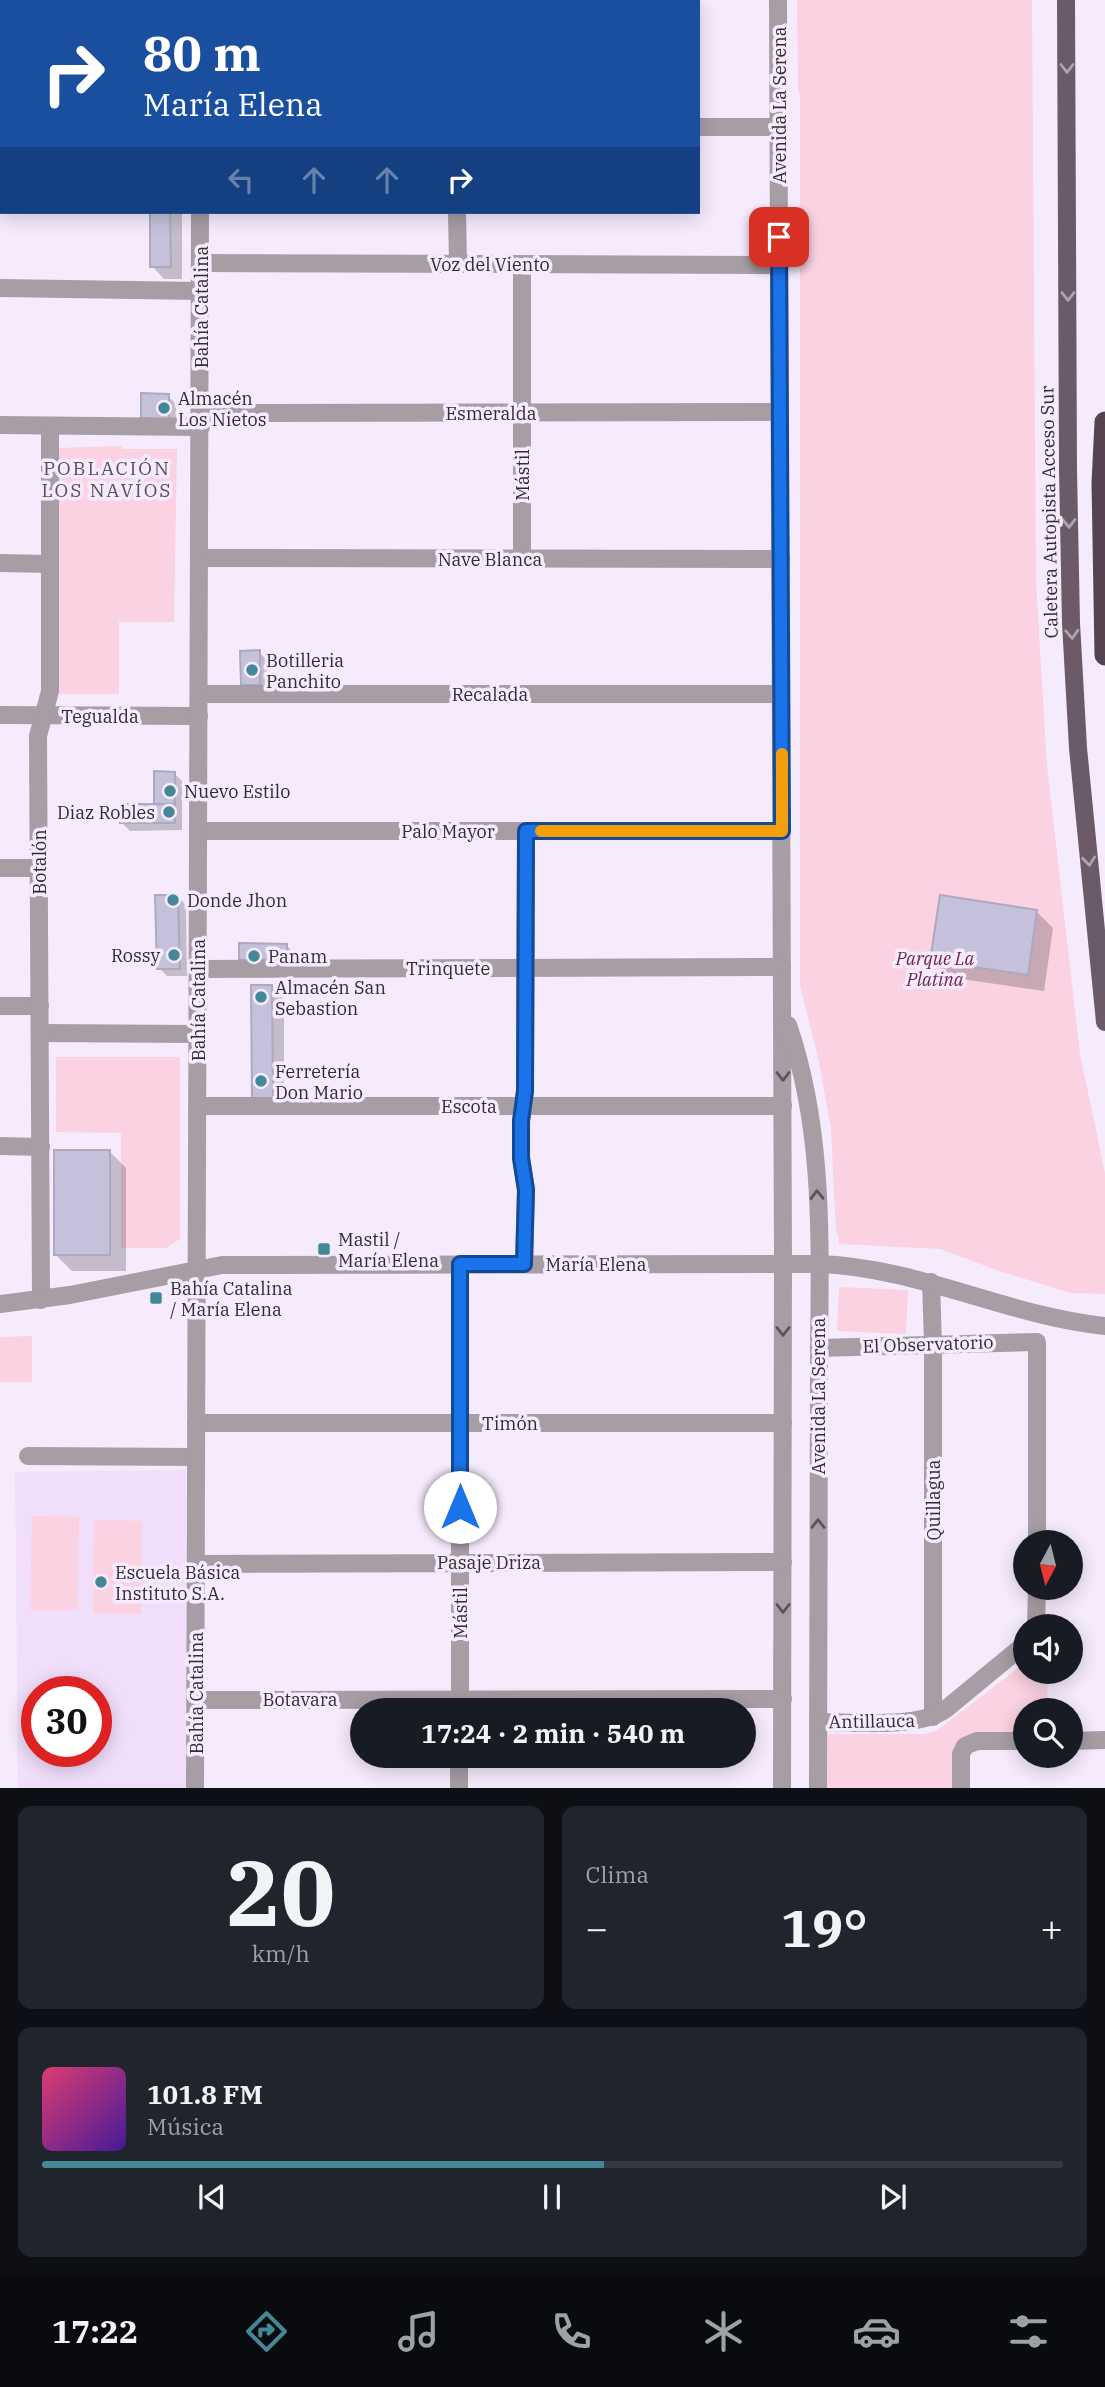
<!DOCTYPE html>
<html lang="es">
<meta charset="utf-8">
<style>
:root{--surface:#171b24;--page:#20242c;--text:#f1f3f6;--muted:#9ea1a6;--line:#363941;--accent:#448796}
body{margin:0;font-family:"IBM Plex Serif",serif;background:var(--page);color:var(--text);height:100vh;display:flex;flex-direction:column;font-size:26px;white-space:nowrap}
*{box-sizing:border-box;margin:0}
p{font-size:23px;color:var(--muted)}
.icon{flex:none;width:38px;height:38px;fill:none;stroke:currentColor;stroke-width:2;stroke-linecap:round;stroke-linejoin:round}
.map{position:relative;height:1788px;overflow:hidden}
.drawer{display:flex;flex-direction:column;gap:18px;padding:18px;background:#0d0f14;flex:1}
.drawer>*{flex:none}
.hud{position:absolute;left:0px;top:0px;width:700px;height:214px;box-shadow:0 4px 18px #0003;background:#1a4fa0;color:#fff;overflow:hidden}
.needle{width:46px;rotate:187deg}
.fabs{position:absolute;left:1013px;top:1530px;display:grid;gap:14px}
.fabs a{display:grid;place-items:center;width:70px;height:70px;border-radius:50%;background:var(--surface);box-shadow:0 4px 18px #0003;font-size:35px}
.speed{position:absolute;left:21px;top:1676px;display:flex;gap:14px;font-size:35px;font-weight:700;text-align:center}
.speed>*{display:grid;place-content:center;width:91px;height:91px;border-radius:50%;background:var(--surface);box-shadow:0 4px 18px #0003;line-height:1}
.speed .limit{border:10px solid #d22;background:#fff;color:#111}
.pin{position:absolute;display:grid;place-items:center;width:60px;height:60px;color:#fff;margin:-30px;border-radius:14px;box-shadow:0 4px 10px #0006}
.me{position:absolute;width:77px;margin:-38px;rotate:0deg;stroke-linejoin:round;filter:drop-shadow(0 0 5px #0008)}
.turn{display:flex;align-items:center;gap:24px;height:147px;padding:0 28px;font-size:32px}
.turn .icon{width:91px;height:91px;stroke-width:2.5}
.turn b{display:block;font-size:49px;line-height:60px}
.lanes{display:flex;align-items:center;height:66px;padding:0 28px;background:#0003;justify-content:center;gap:35px;direction:ltr}
.lanes .off{opacity:.35}
.big{font-size:52px;font-weight:800;line-height:1.1}
.drawer .tile{flex:1;display:flex;flex-direction:column;justify-content:center;gap:10px;min-width:0;padding:0 24px;border-radius:14px;background:var(--page)}
.drawer .dial{align-items:center;gap:0}
.dial b{font-size:91px;line-height:1}
.song{display:flex;align-items:center;gap:21px}
.cover{width:84px;height:84px;border-radius:10px;background:linear-gradient(135deg,hsl(340 70% 55%),hsl(260 70% 35%))}
.played{height:7px;border-radius:4px;background:linear-gradient(90deg,var(--accent) 55%,var(--line) 55%)}
.keys{display:flex;justify-content:space-around;direction:ltr}
.heat{display:flex;justify-content:space-between;align-items:center;font-size:38px;direction:ltr}
.drawer .tiles{flex:1;display:grid;gap:18px;grid-template-columns:1fr 1fr}
.tile:last-child{grid-column:span 2}
.trip{position:absolute;left:350px;top:1698px;width:406px;height:70px;border-radius:35px;background:var(--surface);box-shadow:0 4px 18px #0003;font-weight:800;line-height:70px;text-align:center}
.tab-bar{display:flex;height:112px;justify-content:space-around;align-items:center;background:#090b0e;color:var(--muted)}
.tab-bar .icon{width:49px;height:49px}
.tab-bar .current{color:var(--accent)}
.tab-bar b{font-size:32px;color:var(--text)}
.map>svg:first-child{display:block}
.built{fill:#f0defb;fill-rule:evenodd}
.green{fill:#fad2e2}
.shadow{fill:#0003}
.building{fill:#c5c1da;stroke:#aca9c0;stroke-width:2}
.lines{fill:none;stroke-linecap:round;stroke-linejoin:round}
.minor{stroke:#a79da5;stroke-width:18}
.major{stroke:#6b5b68;stroke-width:18}
.highway{stroke:#554352;stroke-width:21}
.oneway{stroke:#b0a3b2}
.oneway2{stroke:#5a545c}
.route-casing{stroke:#114b97;stroke-width:18}
.route{stroke:#1a73e8;stroke-width:12}
.slow{stroke:#f59e0b;stroke-width:12}
.poi-dot{fill:#448796;stroke:#f6ebfd;stroke-width:2.5}
.labels{text-anchor:middle;dominant-baseline:central;stroke-width:7;stroke-linejoin:round;paint-order:stroke}
.street-label{font-size:18px;fill:#312c34;stroke:#f6ebfd}
.poi-label{font-size:18px;fill:#312c34;stroke:#f6ebfd;text-anchor:start}
.park-label{font-size:18px;font-style:italic;fill:#73244c;stroke:#f6ebfd}
.neighbourhood-label{font-size:19px;letter-spacing:2px;fill:#5b4f62;stroke:#f6ebfd}
</style>
<div class="map">
<svg width="1105" height="1789" viewBox="0 0 1105 1789">
<rect width="100%" height="100%" fill="#f6ebfd"/>
<!-- built -->
<path class="built" d="M186 1470V1788H18L15 1472ZM37 1692H96V1752H37Z"/>
<!-- green -->
<g class="green">
<polygon points="797,0 1032,0 1036,582 1047,766 1080,1054 1105,1173 1105,1294 1071,1293 999,1271 941,1249 839,1244 838,1234 836,1233 831,1129 819,1062 800,986 800,94 798,91"/>
<polygon points="121,446 122,449 177,449 174,622 119,622 119,694 58,694 58,448"/>
<polygon points="56,1057 180,1057 180,1239 166,1248 121,1248 121,1133 56,1132"/>
<polygon points="839,1287 908,1290 906,1334 837,1331"/>
<polygon points="32,1336 32,1382 0,1382 0,1337"/>
<polygon points="32,1516 79,1517 78,1610 30,1610"/>
<polygon points="94,1520 142,1521 141,1614 93,1614"/>
<polygon points="1025,1663 1026,1671 1047,1671 1048,1710 1026,1710 1025,1732 973,1734 960,1739 955,1751 955,1788 826,1789 826,1734 927,1734 936,1731"/>
</g>
<!-- shadow -->
<g class="shadow">
<polygon points="151,212 182,212 182,279 164,279 152,266"/>
<polygon points="168,396 176,404 176,426 151,426"/>
<polygon points="259,652 267,660 268,692 251,692 243,684"/>
<polygon points="174,773 182,781 182,830 130,831 122,823 156,805"/>
<polygon points="178,897 186,905 187,976 167,976 159,968"/>
<polygon points="1037,912 1053,928 1044,991 948,977 932,960"/>
<polygon points="286,945 294,953 294,968 249,967 241,959"/>
<polygon points="271,987 284,999 284,1111 266,1112"/>
<polygon points="110,1152 126,1168 126,1271 72,1271 55,1254"/>
</g>
<!-- building -->
<g class="building">
<polygon points="150,212 170,212 171,267 150,267"/>
<polygon points="141,393 169,394 169,419 141,418"/>
<polygon points="260,650 260,685 241,685 240,651"/>
<polygon points="154,771 175,772 175,804 154,804"/>
<rect x="120" y="804" width="55" height="19"/>
<polygon points="155,895 178,895 180,969 157,969"/>
<polygon points="940,895 1037,910 1028,975 930,961"/>
<polygon points="239,943 287,944 287,960 239,960"/>
<polygon points="251,985 272,985 273,1100 252,1100"/>
<rect x="54" y="1150" width="56" height="105"/>
</g>
<g class="lines">
<!-- minor -->
<g class="minor">
<polyline points="199,0 199,2"/>
<polyline points="457,0 457,2"/>
<polyline points="778,0 783,1263 782,1789"/>
<polyline points="698,127 779,127"/>
<polyline points="0,141 2,141"/>
<polyline points="457,212 458,264"/>
<polyline points="200,263 780,265"/>
<polyline points="522,264 522,559"/>
<polyline points="0,288 200,291"/>
<polyline points="201,413 780,412"/>
<polyline points="0,425 201,427"/>
<polyline points="200,558 781,559"/>
<polyline points="0,563 50,564"/>
<polyline points="199,694 781,694"/>
<polyline points="0,715 199,716"/>
<polyline points="199,831 782,831"/>
<polyline points="0,868 39,868"/>
<polyline points="198,969 782,967"/>
<polyline points="0,1006 40,1006"/>
<path d="M788 1025C827 1138 819 1258 819 1376 818 1513 818 1651 818 1789"/>
<polyline points="40,1033 197,1034"/>
<polyline points="197,1106 783,1106"/>
<polyline points="0,1146 41,1147"/>
<polyline points="524,1264 526,1190 521,1158 521,1121 525,1091 526,831"/>
<polyline points="931,1282 933,1344 933,1717"/>
<polyline points="41,1300 38,736 50,691 50,426"/>
<path d="M0 1304 70 1295 222 1265 818 1264C918 1267 1007 1316 1105 1326"/>
<polyline points="819,1348 1037,1342 1037,1542"/>
<polyline points="196,1423 783,1423"/>
<polyline points="28,1456 196,1457"/>
<polyline points="196,1564 783,1562"/>
<polyline points="1036,1626 1037,1587"/>
<polyline points="196,1700 783,1699"/>
<polyline points="460,1708 460,1264"/>
<path d="M818 1722C853 1722 919 1729 946 1709L1026 1643"/>
<polyline points="1071,1741 1105,1740"/>
<polyline points="195,1789 200,212"/>
<polyline points="459,1789 459,1755"/>
<polyline points="961,1789 961,1754 965,1746 977,1741 1026,1741"/>
</g>
<!-- major -->
<polyline class="major" points="1066,0 1068,470 1071,623 1078,748 1105,1022"/>
<!-- highway -->
<polyline class="highway" points="1105,422 1102,483 1105,655"/>
</g>
<!-- one-way arrows -->
<defs><path id="oneway-chevron" d="M-2-3.5L2.5 0L-2 3.5" fill="none" stroke-width="1.6" stroke-linecap="round" stroke-linejoin="round" transform="scale(1.75)"/></defs>
<g class="oneway">
<use href="#oneway-chevron" transform="translate(1067 68) rotate(90)"/>
<use href="#oneway-chevron" transform="translate(1068 296) rotate(90)"/>
<use href="#oneway-chevron" transform="translate(1069 523) rotate(89)"/>
<use href="#oneway-chevron" transform="translate(1072 634) rotate(87)"/>
<use href="#oneway-chevron" transform="translate(1089 861) rotate(84)"/>
</g>
<g class="oneway2">
<use href="#oneway-chevron" transform="translate(783 1076) rotate(90)"/>
<use href="#oneway-chevron" transform="translate(817 1195) rotate(-91)"/>
<use href="#oneway-chevron" transform="translate(783 1331) rotate(90)"/>
<use href="#oneway-chevron" transform="translate(818 1524) rotate(-90)"/>
<use href="#oneway-chevron" transform="translate(783 1608) rotate(90)"/>
</g>
<g class="lines">
<!-- route casing -->
<g class="route-casing">
<polyline id="route" points="460,1507 460,1264 524,1264 526,1190 521,1158 521,1121 525,1091 526,831 782,831 779,237"/>
</g>
<!-- route -->
<use href="#route" class="route"/>
<!-- slow -->
<polyline class="slow" points="541,831 782,831 782,754"/>
</g>
<!-- markers -->
<g class="poi-dot">
<circle cx="164" cy="408" r="7"/>
<circle cx="252" cy="670" r="7"/>
<circle cx="170" cy="791" r="7"/>
<circle cx="169" cy="812" r="7"/>
<circle cx="173" cy="900" r="7"/>
<circle cx="174" cy="955" r="7"/>
<circle cx="254" cy="956" r="7"/>
<circle cx="261" cy="997" r="7"/>
<circle cx="261" cy="1081" r="7"/>
<rect x="317" y="1242" width="14" height="14" rx="3.5"/>
<rect x="149" y="1291" width="14" height="14" rx="3.5"/>
<circle cx="101" cy="1582" r="7"/>
</g>
<g class="labels">
<!-- street labels -->
<g class="street-label">
<text transform="translate(779 105) rotate(-90)">Avenida La Serena</text>
<text x="490" y="264">Voz del Viento</text>
<text transform="translate(201 307) rotate(-90)">Bahía Catalina</text>
<text x="491" y="413">Esmeralda</text>
<text transform="translate(522 475) rotate(-90)">Mástil</text>
<text transform="translate(1049 512) rotate(-91)">Caletera Autopista Acceso Sur</text>
<text x="490" y="559">Nave Blanca</text>
<text x="490" y="694">Recalada</text>
<text x="100" y="716">Tegualda</text>
<text x="448" y="831">Palo Mayor</text>
<text transform="translate(39 862) rotate(-90)">Botalón</text>
<text x="448" y="968">Trinquete</text>
<text transform="translate(198 1000) rotate(-90)">Bahía Catalina</text>
<text x="469" y="1106">Escota</text>
<text x="596" y="1264">María Elena</text>
<text transform="translate(928 1344) rotate(-2)">El Observatorio</text>
<text transform="translate(818 1396) rotate(-90)">Avenida La Serena</text>
<text x="510" y="1423">Timón</text>
<text transform="translate(933 1500) rotate(-90)">Quillagua</text>
<text x="489" y="1562">Pasaje Driza</text>
<text transform="translate(460 1613) rotate(-90)">Mástil</text>
<text transform="translate(196 1693) rotate(-90)">Bahía Catalina</text>
<text x="300" y="1699">Botavara</text>
<text transform="translate(872 1721) rotate(-1)">Antillauca</text>
</g>
<!-- poi labels -->
<g class="poi-label">
<text x="178" y="398">Almacén<tspan x="178" dy="21">Los Nietos</tspan></text>
<text x="266" y="660">Botilleria<tspan x="266" dy="21">Panchito</tspan></text>
<text x="184" y="791">Nuevo Estilo</text>
<text x="155" y="812" text-anchor="end">Diaz Robles</text>
<text x="187" y="900">Donde Jhon</text>
<text x="160" y="955" text-anchor="end">Rossy</text>
<text x="268" y="956">Panam</text>
<text x="275" y="987">Almacén San<tspan x="275" dy="21">Sebastion</tspan></text>
<text x="275" y="1071">Ferretería<tspan x="275" dy="21">Don Mario</tspan></text>
<text x="338" y="1239">Mastil /<tspan x="338" dy="21">María Elena</tspan></text>
<text x="170" y="1288">Bahía Catalina<tspan x="170" dy="21">/ María Elena</tspan></text>
<text x="115" y="1572">Escuela Básica<tspan x="115" dy="21">Instituto S.A.</tspan></text>
</g>
<!-- park labels -->
<g class="park-label">
<text x="935" y="958">Parque La<tspan x="935" dy="21">Platina</tspan></text>
</g>
<!-- neighbourhood labels -->
<g class="neighbourhood-label">
<text x="107" y="468">POBLACIÓN<tspan x="107" dy="22">LOS NAVÍOS</tspan></text>
</g>
</g>
</svg>
<div class="fabs">
<a><svg class="needle" viewBox="-14 -14 28 28"><path d="M0-13l5 13h-10z" fill="#e53935"/><path d="M0 13l5-13h-10z" fill="#9ea1a6"/></svg></a>
<a><svg class="icon" aria-label="sound" viewBox="0 0 24 24"><path d="M4 9h4l5-4v14l-5-4H4zM17 9q2 3 0 6"/></svg></a>
<a><svg class="icon" aria-label="search" viewBox="0 0 24 24"><circle cx="10" cy="10" r="6"/><path d="M15 15l6 6"/></svg></a>
</div>
<div class="speed"><div class="limit">30</div></div>
<div class="pin" style="left:779px;top:237px;background:#d93025"><svg class="icon" aria-label="arrive" viewBox="0 0 24 24"><path d="M6 21V4h12l-3 4 3 4H6"/></svg></div>
<svg class="me" style="left:460px;top:1507px" viewBox="-20 -20 40 40"><circle r="19" fill="#fff"/><path d="M0-13L10 11 0 6-10 11z" fill="#1a73e8"/></svg>
<div class="trip">17:24 · 2 min · 540 m</div>
<div class="hud">
<div class="turn"><svg class="icon" aria-label="right" viewBox="0 0 24 24"><path d="M7 20v-9h11M14 6l5 5-5 5"/></svg><div><b>80 m</b>María Elena</div></div>
<div class="lanes"><svg class="icon off" aria-label="left" viewBox="0 0 24 24"><path d="M17 20v-9H6M10 6l-5 5 5 5"/></svg><svg class="icon off" aria-label="ahead" viewBox="0 0 24 24"><path d="M12 20V5M6 11l6-6 6 6"/></svg><svg class="icon off" aria-label="ahead" viewBox="0 0 24 24"><path d="M12 20V5M6 11l6-6 6 6"/></svg><svg class="icon" aria-label="right" viewBox="0 0 24 24"><path d="M7 20v-9h11M14 6l5 5-5 5"/></svg></div>
</div>
</div>
<section class="drawer">
<div class="tiles">
<div class="tile dial"><b>20</b><p>km/h</p></div>
<div class="tile"><p>Clima</p>
<div class="heat"><a>−</a><b class="big">19°</b><a>+</a></div>
</div>
<div class="tile">
<div class="song"><i class="cover"></i><div><b>101.8 FM</b><p>Música</p></div></div>
<div class="played"></div>
<div class="keys"><svg class="icon" aria-label="previous" viewBox="0 0 24 24"><path d="M18 5L8 12l10 7zM5 5v14"/></svg><svg class="icon" aria-label="pause" viewBox="0 0 24 24"><path d="M8 5v14M16 5v14"/></svg><svg class="icon" aria-label="next" viewBox="0 0 24 24"><path d="M6 5l10 7-10 7zM19 5v14"/></svg></div>
</div>
</div>
</section>
<nav class="tab-bar">
<b>17:22</b>
<svg class="icon current" aria-label="directions" viewBox="0 0 24 24"><path d="M12 3l9 9-9 9-9-9zM9 14v-3h6M13 9l2 2-2 2"/></svg>
<svg class="icon" aria-label="music" viewBox="0 0 24 24"><path d="M9 18V5l10-2v13"/><circle cx="6" cy="18" r="3"/><circle cx="16" cy="16" r="3"/></svg>
<svg class="icon" aria-label="phone" viewBox="0 0 24 24"><path d="M5 4h4l2 5-3 2q2 4 5 5l2-3 5 2v4C11 20 4 13 5 4z"/></svg>
<svg class="icon" aria-label="climate" viewBox="0 0 24 24"><path d="M12 3v18M4 7l16 10M4 17L20 7"/></svg>
<svg class="icon" aria-label="car" viewBox="0 0 24 24"><path d="M5 17H2v-5l4-1 3-4h7l3 4 3 1v5h-3M9 17h6M6 11h13"/><circle cx="7" cy="17" r="2"/><circle cx="17" cy="17" r="2"/></svg>
<svg class="icon" aria-label="filters" viewBox="0 0 24 24"><path d="M4 7h16M4 17h16"/><circle cx="9" cy="7" r="2"/><circle cx="15" cy="17" r="2"/></svg>
</nav>
